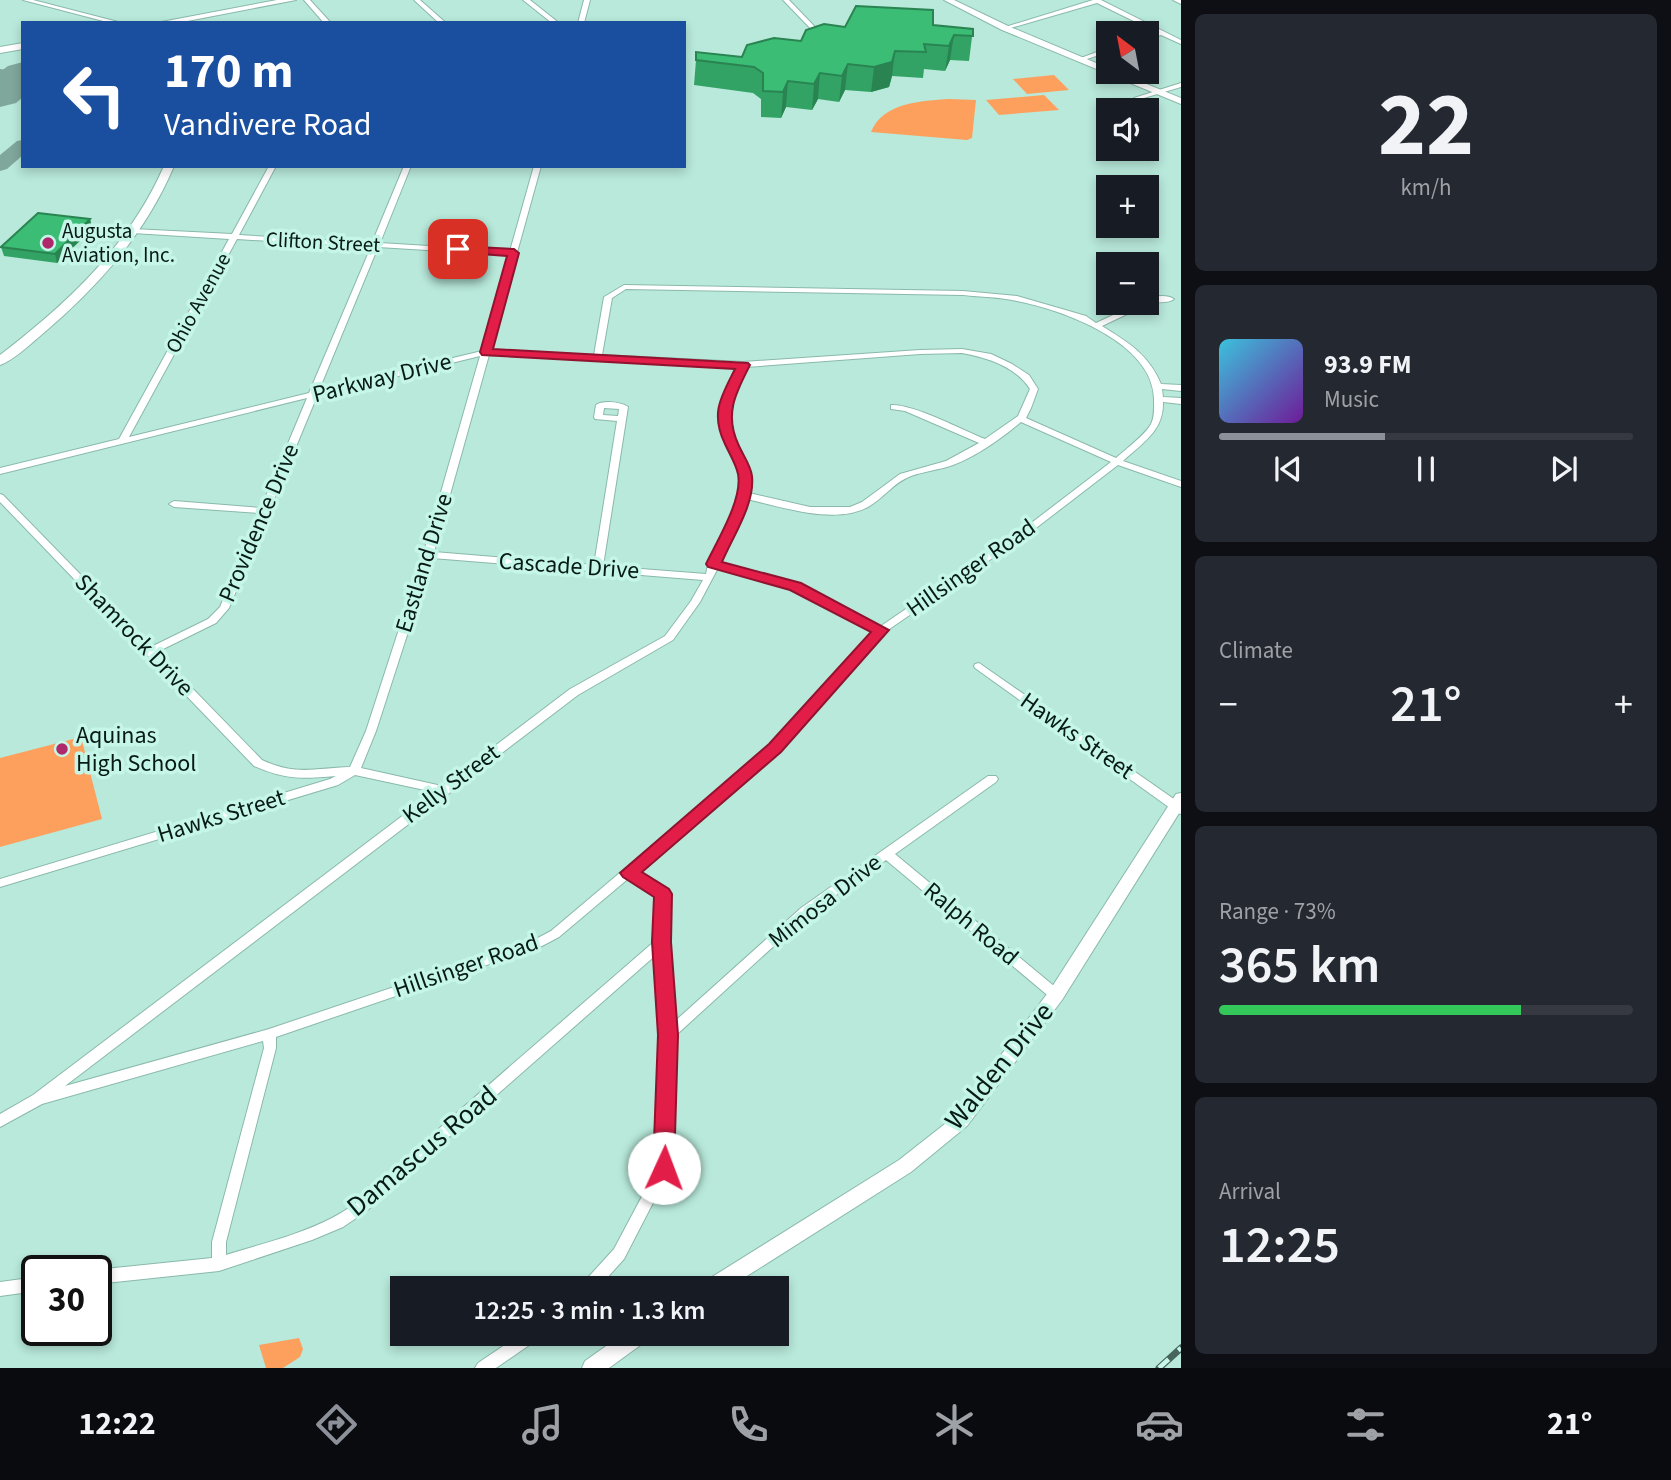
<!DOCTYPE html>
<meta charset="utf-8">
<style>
:root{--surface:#171b24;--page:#242831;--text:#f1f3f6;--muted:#9ea1a6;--line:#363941;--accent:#8c9099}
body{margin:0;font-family:"Source Sans 3",sans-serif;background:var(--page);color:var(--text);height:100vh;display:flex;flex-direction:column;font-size:26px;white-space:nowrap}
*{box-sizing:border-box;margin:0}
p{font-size:23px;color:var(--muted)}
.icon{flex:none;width:38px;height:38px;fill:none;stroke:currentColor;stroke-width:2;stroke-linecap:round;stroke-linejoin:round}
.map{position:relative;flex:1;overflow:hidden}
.side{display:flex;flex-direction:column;gap:14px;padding:14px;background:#0d0f14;width:490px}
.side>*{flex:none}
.hud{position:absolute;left:21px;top:21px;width:665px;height:147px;border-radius:0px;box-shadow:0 4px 10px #0003;background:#1a4fa0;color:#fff;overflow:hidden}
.needle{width:46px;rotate:328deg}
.fabs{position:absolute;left:1096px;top:21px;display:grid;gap:14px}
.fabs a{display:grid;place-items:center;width:63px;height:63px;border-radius:0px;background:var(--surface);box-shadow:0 4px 10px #0003;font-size:35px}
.speed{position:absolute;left:21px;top:1255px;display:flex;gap:14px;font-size:35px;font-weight:700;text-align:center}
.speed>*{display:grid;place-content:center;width:91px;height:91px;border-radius:50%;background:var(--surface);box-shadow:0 4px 10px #0003;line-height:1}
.speed .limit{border:4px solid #111;border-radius:10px;background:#fff;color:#111}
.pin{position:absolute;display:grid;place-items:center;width:60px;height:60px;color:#fff;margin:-30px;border-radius:14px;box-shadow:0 4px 10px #0006}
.me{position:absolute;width:77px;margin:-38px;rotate:2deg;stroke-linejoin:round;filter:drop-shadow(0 0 5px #0008)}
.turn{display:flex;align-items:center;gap:24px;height:147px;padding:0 28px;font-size:32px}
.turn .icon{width:91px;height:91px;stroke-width:2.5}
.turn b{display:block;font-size:49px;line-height:60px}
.big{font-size:52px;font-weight:600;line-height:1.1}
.side .tile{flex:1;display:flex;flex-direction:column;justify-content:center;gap:10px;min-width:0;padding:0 24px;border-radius:10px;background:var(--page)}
.side .dial{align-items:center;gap:0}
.dial b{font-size:91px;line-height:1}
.song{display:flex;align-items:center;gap:21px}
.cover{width:84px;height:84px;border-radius:10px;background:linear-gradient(135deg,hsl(190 70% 55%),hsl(280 70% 35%))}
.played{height:7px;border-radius:4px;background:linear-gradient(90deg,var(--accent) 40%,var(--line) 40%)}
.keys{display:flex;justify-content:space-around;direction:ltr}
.heat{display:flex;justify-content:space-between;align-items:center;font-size:38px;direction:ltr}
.charge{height:10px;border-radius:5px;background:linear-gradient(90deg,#34c759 73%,var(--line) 0)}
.trip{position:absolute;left:390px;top:1276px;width:399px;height:70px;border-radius:0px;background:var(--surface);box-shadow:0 4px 10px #0003;font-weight:600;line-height:70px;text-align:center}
.menu{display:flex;height:112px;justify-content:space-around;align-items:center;background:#090b0e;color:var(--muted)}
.menu .icon{width:49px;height:49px}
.menu .selected{color:var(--accent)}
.menu b{font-size:32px;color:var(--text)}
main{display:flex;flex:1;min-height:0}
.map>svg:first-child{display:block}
.green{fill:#fda05e}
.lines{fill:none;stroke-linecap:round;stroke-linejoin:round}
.taxiway{fill:#80a79c;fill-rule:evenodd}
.runway{fill:#80a79c;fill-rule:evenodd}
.minor-casing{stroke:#8ab9ab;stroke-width:2}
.tertiary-casing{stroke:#8ab9ab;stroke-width:2}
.secondary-casing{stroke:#8ab9ab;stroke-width:2}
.minor{fill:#fff;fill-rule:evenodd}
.tertiary{fill:#fff;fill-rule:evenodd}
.secondary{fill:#fff;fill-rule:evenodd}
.rail-casing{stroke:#47655d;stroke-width:7}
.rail{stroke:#c5f6e8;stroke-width:4.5;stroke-dasharray:13;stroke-linecap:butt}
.wall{fill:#33a365}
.shaded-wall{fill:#298452}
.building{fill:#3bbd75;stroke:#298452;stroke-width:2}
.route{fill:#e11d48;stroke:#92132f;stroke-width:2}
.poi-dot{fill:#af286c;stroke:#c5f6e8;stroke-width:2.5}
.labels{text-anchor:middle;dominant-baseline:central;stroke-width:7;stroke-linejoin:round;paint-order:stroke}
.far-poi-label{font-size:21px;fill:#071a15;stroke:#c5f6e8;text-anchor:start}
.far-street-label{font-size:21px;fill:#071a15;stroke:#c5f6e8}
.street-label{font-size:24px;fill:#071a15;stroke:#c5f6e8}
.poi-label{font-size:24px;fill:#071a15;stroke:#c5f6e8;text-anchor:start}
.near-street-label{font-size:28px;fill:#071a15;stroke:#c5f6e8}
</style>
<main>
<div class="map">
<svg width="1181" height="1368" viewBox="0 0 1181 1368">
<rect width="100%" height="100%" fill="#b8e9da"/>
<!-- green -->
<g class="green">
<polygon points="1054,75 1069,90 1027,94 1013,79"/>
<polygon points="1044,95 1059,110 999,115 986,100"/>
<path d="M949 99 976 100 972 138 967 140 871 132C883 102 922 101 949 99Z"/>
<polygon points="81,737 102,819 0,847 0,758"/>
<polygon points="299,1338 303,1349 300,1357 283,1368 266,1368 259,1345"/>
</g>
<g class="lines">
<!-- taxiway -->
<g class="taxiway">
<polygon points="0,69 23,72 23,82 0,79"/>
<polygon points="23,140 23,155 7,169 0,171 0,155 17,141"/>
</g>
<!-- runway -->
<polygon class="runway" points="23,62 23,97 16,103 0,107 0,72 8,66"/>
<!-- minor casing -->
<g class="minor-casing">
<g id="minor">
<polygon points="23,0 33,0 122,23 111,23"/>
<polygon points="304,0 310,0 331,23 324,23"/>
<polygon points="414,0 420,0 446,23 439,23"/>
<polygon points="523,0 530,0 559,23 552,23"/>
<polygon points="584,0 590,0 584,23 578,23"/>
<polygon points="783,0 789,0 816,28 816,30 812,30"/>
<polygon points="1093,0 1101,0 1181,40 1181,44 1161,35 1146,40 1146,36 1156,32 1097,3 1007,29 1002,28"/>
<polygon points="1173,0 1181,0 1181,4"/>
<polygon points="1108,48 1108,52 1081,61 1078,59"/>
<polygon points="1181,83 1181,87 1137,100 1134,98"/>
<path d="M269 166H276L239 235 372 243 404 166H411L380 243 510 251 534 166H541L490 350 594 355 604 297 624 285 963 291 1017 296 1086 316 1096 323 1139 303H1146V299C1154 296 1167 294 1174 299 1168 304 1156 301 1148 304L1102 326C1128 342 1149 355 1161 384L1181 385V391L1162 389 1163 397 1181 398V404L1163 402C1164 431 1142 443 1123 461L1181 481V487L1118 465 1036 528 885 632 779 751 636 872 667 891 669 894 668 942 674 1022 801 908 988 776H996L998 779 996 782 895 854 1060 991 1062 995 1060 999 1056 1000 1052 999 886 860 809 914 674 1037 671 1168 624 1259 598 1288H581L583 1283 614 1249 657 1168 662 1035 657 954 450 1136 404 1180 365 1212 343 1227 312 1240 219 1271 96 1284 95 1270 212 1258V1242L264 1048 263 1041 42 1104 0 1127V1114L33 1095 434 792 355 775 338 785 0 887V879L330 779 336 776C302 779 286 780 254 766L0 502V494L3 495 151 647 208 619 220 607 259 513 174 507 169 504 174 501 261 508 307 398 0 474V468L119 439 229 239 133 233 129 231 133 229 232 234ZM237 239 371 247 309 393 129 437ZM378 247 509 255 482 351 319 390ZM626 289 963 295C981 297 1000 297 1017 301 1063 310 1152 342 1154 398 1154 407 1155 416 1151 424 1145 435 1126 449 1116 458L1026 418 1031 408 1038 389 1029 375 1012 364 991 354 962 349 920 350 743 362 602 355 612 298ZM962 353C988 358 1015 366 1030 389L1018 416 985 439C962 430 914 404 891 405V409L905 411 979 443 946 461 900 474 862 502 850 507H810L749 493 750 473 731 436 727 419 729 401 746 367 920 354ZM489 355 738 367C724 395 711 413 727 444 731 453 739 464 740 474 744 497 720 539 711 562L708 564 706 574 603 566 628 407C621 402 603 400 596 405L594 417 595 419 617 421 594 565 434 552ZM480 356 423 555 366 731 350 767C315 768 296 776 262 760L157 652 216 623 229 608 317 396ZM604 408 619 409 618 416 603 415ZM1021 422 1111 462 1030 524 881 626 799 584 720 563 747 499C781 507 835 525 868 507 884 498 894 482 911 476 925 471 939 470 953 465 977 456 1002 438 1021 422ZM432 558 703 580 691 601 665 636 570 689 442 786 361 768 376 731ZM718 568 793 588 875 631 771 745 551 931 534 940 269 1029 65 1086 578 695 673 640 700 602ZM629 878 657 896 656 940C585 1002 513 1063 442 1126 407 1157 374 1196 332 1218 299 1235 261 1244 226 1255V1242L276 1048V1037L542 946 559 937Z"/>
<polygon points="979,663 1181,804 1181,814 1177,813 975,668 974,666 975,664"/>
<polygon points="37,1277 37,1291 0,1296 0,1282"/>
<polygon points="521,1334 540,1334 538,1339 496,1368 475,1368 478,1363"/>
</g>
</g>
<!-- tertiary casing -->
<g class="tertiary-casing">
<g id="tertiary">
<polygon points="944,0 954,0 1008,26 1108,68 1108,72 1117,72 1181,98 1181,104 1002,30"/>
<polygon points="1181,793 1181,810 1062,1000 967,1126 911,1172 728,1288 701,1288 704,1282 899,1160 955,1116 1050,990 1176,794"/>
<polygon points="623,1334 649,1334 646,1341 609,1368 582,1368 585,1361"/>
</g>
</g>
<!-- secondary casing -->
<g class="secondary-casing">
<g id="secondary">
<polygon points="277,0 296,0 177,23 156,23"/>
<polygon points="23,43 23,49 0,53 0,47"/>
<path d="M164 166H174C145 235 96 289 39 337 28 346 14 360 0 365V355C68 303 129 246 164 166Z"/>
</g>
</g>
<!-- minor -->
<use href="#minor" class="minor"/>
<!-- tertiary -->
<use href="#tertiary" class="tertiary"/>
<!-- secondary -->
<use href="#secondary" class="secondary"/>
<!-- rail casing -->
<g class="rail-casing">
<polyline id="rail" points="1159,1368 1181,1348"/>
</g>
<!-- rail -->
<use href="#rail" class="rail"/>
</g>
<!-- wall -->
<g class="wall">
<polygon points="933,25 973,29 969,61 950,60 945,71 924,69 923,78 892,76 889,87 871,92 845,90 839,102 818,99 812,110 786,107 781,118 761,117 761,99 753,93 694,85 696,60 742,57 801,41 845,27"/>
<polygon points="90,219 92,229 57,263 4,256 1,247"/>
</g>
<!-- shaded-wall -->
<g class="shaded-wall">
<polygon points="954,35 950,60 945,71 949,46"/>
<polygon points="895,51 892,76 889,87 871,92 874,67"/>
<polygon points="848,64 845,90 839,102 842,76"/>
<polygon points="820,73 818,99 812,110 814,84"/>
<polygon points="788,81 786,107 781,118 783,92"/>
<polygon points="90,219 92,229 57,263 55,254"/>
</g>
<!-- building -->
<g class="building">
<polygon points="856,6 933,10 933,25 973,29 973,36 954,35 949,46 924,44 926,52 895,51 892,62 874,67 848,64 842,76 820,73 814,84 788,81 783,92 763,91 763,73 754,67 696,60 696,52 742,57 747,45 774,38 801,41 806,30 824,24 845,27"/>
<polygon points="38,213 90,219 55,254 1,247"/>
</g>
<!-- route -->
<path class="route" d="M458 246 514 249 519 253 493 349 748 363 750 365C735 394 724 415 739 446 743 455 751 466 752 476 755 504 733 536 722 562L801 583 889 630 781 752 642 872 669 889 672 894 671 942 678 1035 674 1168 671 1175 664 1177 657 1175 653 1168 658 1035 652 942 654 897 623 877 620 873 769 744 871 632 790 590 708 567 706 564C717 541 743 499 738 474 736 464 729 453 725 444 710 413 721 397 735 369L482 355 480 352 507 256 454 252 452 249Z"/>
<!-- markers -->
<g class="poi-dot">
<circle cx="48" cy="243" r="7"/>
<circle cx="62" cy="749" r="7"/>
</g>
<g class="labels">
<!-- far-poi labels -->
<g class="far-poi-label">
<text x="62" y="231">Augusta<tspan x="62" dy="24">Aviation, Inc.</tspan></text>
</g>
<!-- far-street labels -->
<g class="far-street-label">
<text transform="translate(323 242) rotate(3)">Clifton Street</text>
<text transform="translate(198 303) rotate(-61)">Ohio Avenue</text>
</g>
<!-- street labels -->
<g class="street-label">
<text transform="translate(382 378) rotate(-14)">Parkway Drive</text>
<text transform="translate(259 523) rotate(-67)">Providence Drive</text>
<text transform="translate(424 563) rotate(-73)">Eastland Drive</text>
<text transform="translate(569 566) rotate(4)">Cascade Drive</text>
<text transform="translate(971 568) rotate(-35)">Hillsinger Road</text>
<text transform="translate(134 635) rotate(46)">Shamrock Drive</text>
<text transform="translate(1077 736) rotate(35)">Hawks Street</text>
<text transform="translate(451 784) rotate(-37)">Kelly Street</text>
<text transform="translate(221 816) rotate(-17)">Hawks Street</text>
<text transform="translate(825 901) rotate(-38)">Mimosa Drive</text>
<text transform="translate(971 924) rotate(40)">Ralph Road</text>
<text transform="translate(466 966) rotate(-19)">Hillsinger Road</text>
</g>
<!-- poi labels -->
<g class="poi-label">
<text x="76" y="735">Aquinas<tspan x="76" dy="28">High School</tspan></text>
</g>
<!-- near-street labels -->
<g class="near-street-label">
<text transform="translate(999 1066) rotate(-51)">Walden Drive</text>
<text transform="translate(422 1151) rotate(-40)">Damascus Road</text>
</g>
</g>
</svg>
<div class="fabs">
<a><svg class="needle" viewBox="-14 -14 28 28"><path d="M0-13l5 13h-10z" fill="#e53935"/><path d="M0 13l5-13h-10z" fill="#9ea1a6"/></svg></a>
<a><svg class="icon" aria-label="sound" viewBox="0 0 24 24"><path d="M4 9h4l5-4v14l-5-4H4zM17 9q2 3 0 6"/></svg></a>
<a>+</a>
<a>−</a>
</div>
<div class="speed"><div class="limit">30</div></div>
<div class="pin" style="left:458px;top:249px;background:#d93025"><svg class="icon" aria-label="arrive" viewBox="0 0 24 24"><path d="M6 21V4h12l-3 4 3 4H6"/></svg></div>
<svg class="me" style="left:664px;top:1168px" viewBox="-20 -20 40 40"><circle r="19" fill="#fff"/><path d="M0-13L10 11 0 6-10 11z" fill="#e11d48"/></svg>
<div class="trip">12:25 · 3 min · 1.3 km</div>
<div class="hud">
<div class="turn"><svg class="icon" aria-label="left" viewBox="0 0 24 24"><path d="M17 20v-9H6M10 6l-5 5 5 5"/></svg><div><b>170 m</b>Vandivere Road</div></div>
</div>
</div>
<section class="side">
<div class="tile dial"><b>22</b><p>km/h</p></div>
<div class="tile">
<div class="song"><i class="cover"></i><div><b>93.9 FM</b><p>Music</p></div></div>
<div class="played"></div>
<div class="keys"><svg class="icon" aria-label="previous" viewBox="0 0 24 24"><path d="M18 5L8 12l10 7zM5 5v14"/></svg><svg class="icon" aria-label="pause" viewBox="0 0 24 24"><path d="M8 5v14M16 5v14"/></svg><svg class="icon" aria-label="next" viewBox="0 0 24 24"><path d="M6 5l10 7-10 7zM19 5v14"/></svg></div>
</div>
<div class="tile"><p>Climate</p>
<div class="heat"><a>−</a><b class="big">21°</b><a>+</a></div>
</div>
<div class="tile"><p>Range · 73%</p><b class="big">365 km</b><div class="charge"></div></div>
<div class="tile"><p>Arrival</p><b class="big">12:25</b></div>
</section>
</main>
<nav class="menu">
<b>12:22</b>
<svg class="icon selected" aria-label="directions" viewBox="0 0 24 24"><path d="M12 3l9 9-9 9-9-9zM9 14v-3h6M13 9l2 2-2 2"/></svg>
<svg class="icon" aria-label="music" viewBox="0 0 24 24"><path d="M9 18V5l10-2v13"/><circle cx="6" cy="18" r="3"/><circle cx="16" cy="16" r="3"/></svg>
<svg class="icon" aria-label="phone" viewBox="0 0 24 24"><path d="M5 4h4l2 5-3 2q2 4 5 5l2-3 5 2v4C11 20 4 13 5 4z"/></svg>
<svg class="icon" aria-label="climate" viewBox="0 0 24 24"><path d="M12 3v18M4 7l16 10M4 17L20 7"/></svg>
<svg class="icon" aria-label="car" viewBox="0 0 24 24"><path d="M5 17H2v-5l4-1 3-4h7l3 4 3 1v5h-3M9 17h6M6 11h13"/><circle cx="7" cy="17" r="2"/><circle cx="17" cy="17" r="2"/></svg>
<svg class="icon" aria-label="filters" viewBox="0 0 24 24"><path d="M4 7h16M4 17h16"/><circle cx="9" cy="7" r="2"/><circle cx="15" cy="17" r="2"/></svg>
<b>21°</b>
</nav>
